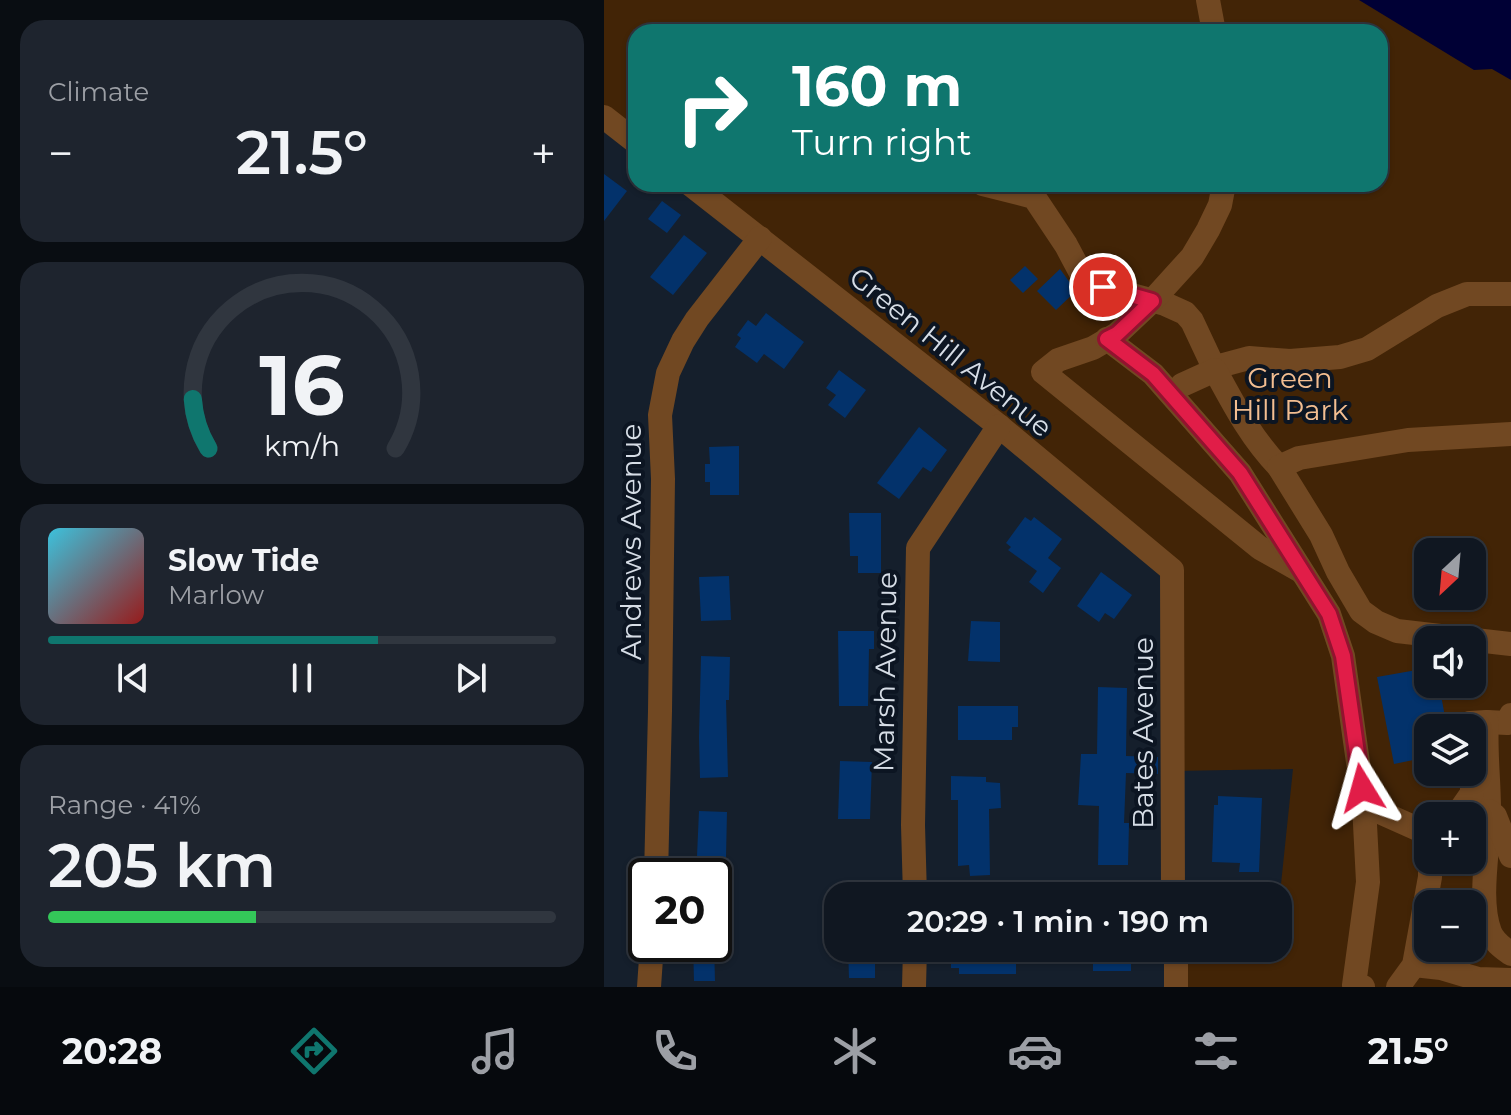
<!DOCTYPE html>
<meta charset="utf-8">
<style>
:root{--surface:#101721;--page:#1e242e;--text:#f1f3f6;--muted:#9c9fa5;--line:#30363f;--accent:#0f766e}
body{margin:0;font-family:Montserrat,sans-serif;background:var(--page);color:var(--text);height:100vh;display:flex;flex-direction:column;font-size:30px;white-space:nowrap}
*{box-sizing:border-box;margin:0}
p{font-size:26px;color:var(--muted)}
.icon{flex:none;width:44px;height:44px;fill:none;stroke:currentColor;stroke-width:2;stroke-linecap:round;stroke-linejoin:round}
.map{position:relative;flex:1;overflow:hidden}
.side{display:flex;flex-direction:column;gap:20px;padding:20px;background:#090d12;width:604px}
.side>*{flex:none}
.banner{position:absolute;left:24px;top:24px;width:760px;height:168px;border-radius:24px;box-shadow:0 2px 6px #0004,0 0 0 2px var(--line);background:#0f766e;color:#fff;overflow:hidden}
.needle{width:52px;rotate:206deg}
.fabs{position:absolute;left:810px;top:538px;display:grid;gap:16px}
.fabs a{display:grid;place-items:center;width:72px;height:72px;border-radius:16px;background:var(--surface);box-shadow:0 2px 6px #0004,0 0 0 2px var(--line);font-size:40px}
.speed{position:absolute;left:24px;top:858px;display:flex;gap:16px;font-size:40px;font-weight:700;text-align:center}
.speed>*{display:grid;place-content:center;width:104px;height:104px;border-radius:50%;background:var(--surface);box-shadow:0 2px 6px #0004,0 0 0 2px var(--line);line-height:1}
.speed .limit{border:4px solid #111;border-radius:12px;background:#fff;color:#111}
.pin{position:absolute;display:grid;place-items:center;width:68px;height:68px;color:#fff;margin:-34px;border:4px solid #fff;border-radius:50%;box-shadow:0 2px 8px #0007}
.me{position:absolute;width:88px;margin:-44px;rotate:352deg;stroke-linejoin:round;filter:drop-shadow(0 0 6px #0008)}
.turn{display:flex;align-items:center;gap:28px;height:168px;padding:0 32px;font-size:36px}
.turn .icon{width:104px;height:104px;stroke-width:2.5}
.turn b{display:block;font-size:56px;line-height:68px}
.big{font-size:60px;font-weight:600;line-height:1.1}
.side .card{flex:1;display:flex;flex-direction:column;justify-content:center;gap:12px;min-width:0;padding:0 28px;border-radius:24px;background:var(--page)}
.side .dial{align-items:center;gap:0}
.dial svg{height:208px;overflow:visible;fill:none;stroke:var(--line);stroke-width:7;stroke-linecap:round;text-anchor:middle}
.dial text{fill:var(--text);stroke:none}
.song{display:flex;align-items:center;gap:24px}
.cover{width:96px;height:96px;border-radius:12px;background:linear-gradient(135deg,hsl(190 70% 55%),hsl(0 70% 35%))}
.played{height:8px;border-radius:4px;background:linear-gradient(90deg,var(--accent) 65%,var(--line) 65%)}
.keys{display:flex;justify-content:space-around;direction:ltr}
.heat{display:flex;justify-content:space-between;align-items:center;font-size:44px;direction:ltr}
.charge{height:12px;border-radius:6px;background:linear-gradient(90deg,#34c759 41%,var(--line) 0)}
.trip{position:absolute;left:220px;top:882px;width:468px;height:80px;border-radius:24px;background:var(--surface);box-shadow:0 2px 6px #0004,0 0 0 2px var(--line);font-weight:600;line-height:80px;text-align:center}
.tabs{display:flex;height:128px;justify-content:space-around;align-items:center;background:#06090d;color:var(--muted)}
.tabs .icon{width:56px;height:56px}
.tabs .selected{color:var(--accent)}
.tabs b{font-size:36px;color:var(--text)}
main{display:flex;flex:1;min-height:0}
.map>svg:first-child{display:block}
.green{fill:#422406;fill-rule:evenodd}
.water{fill:#000035}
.building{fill:#03326b}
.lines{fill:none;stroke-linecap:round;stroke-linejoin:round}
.minor{stroke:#714822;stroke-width:24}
.route-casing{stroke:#92132f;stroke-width:20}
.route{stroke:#e11d48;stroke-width:14}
.labels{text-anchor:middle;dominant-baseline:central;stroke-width:8;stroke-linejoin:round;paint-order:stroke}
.street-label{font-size:28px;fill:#d6dde6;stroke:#0c1522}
.park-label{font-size:28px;fill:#f3be91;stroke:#0c1522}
</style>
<main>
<section class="side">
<div class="card"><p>Climate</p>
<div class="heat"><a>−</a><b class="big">21.5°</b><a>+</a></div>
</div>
<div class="card dial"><svg viewBox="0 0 100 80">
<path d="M14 69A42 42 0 1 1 86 69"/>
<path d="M14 69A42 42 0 0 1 8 50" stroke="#0f766e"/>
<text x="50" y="56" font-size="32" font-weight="700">16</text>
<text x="50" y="72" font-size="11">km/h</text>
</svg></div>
<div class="card">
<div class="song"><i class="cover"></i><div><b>Slow Tide</b><p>Marlow</p></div></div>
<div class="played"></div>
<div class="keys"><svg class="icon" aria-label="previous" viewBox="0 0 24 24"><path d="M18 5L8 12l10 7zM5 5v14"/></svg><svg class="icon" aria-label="pause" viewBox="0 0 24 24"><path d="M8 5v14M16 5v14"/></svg><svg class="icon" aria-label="next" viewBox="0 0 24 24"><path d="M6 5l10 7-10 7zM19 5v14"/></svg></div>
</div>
<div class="card"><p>Range · 41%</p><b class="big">205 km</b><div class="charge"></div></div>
</section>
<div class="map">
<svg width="907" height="987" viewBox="0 0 907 987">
<rect width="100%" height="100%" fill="#151f2c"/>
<!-- green -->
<path class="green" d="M0 0H907V987H572V948H674V896H569V890L677 884 689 769 569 771 568 570 86 184H776V32H32V142L0 117ZM824 552H868V596H824ZM824 640H868V684H824ZM824 728H868V772H824ZM824 816H868V860H824ZM824 904H868V948H824Z"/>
<!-- water -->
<polygon class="water" points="755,0 907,0 907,80 888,69 870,70"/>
<!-- building -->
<g class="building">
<polygon points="0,174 23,191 0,221"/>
<polygon points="58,201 77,215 63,233 44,219"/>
<polygon points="80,235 103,253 69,295 46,277"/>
<polygon points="421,266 434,279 419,293 406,280"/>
<polygon points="456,269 472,291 452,310 433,291"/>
<polygon points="162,313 200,342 180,369 160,354 153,363 131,347 137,338 133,335 144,320 152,326"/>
<polygon points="235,370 262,390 241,418 224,405 232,395 222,388"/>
<polygon points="315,427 343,450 327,472 319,467 295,499 273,483"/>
<polygon points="135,446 135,495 106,495 106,482 101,482 101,464 106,464 105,447"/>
<polygon points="245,513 277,513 277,573 254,573 254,556 246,556"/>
<polygon points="421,517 427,521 430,517 458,539 444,558 457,568 439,593 425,582 433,571 404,550 407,547 402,543"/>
<polygon points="497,572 528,595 510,619 501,613 495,622 473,606"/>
<polygon points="125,576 127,620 97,621 95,577"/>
<polygon points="367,621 396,622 396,662 364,661"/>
<polygon points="234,631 270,631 270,649 265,649 264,706 235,706"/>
<polygon points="97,656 126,657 125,700 122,700 124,777 96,778 95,737"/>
<polygon points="824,668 824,684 835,684 843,728 824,728 824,757 790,764 773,677"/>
<polygon points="494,687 523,688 522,756 554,757 554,774 522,773 520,823 525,823 524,865 494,865 495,806 474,805 477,754 493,754"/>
<polygon points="354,706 414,706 414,727 408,727 408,740 354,740"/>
<polygon points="236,761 268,762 266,819 234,819"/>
<polygon points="347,776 382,777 382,782 396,783 397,808 385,809 386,875 366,876 365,865 354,866 354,800 347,800"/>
<polygon points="614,796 658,798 655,872 635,872 636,863 608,862 610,805 614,805"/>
<polygon points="95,811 123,812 122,857 93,856"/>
<polygon points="89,944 110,944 111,981 90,981"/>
<polygon points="244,948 271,948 271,978 245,978"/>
<polygon points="347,948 412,948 412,974 355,974 355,968 347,968"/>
<rect x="489" y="948" width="38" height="23"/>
</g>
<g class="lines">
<!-- minor -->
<g class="minor">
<polyline points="604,0 610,32"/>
<polyline points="0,117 32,142"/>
<polyline points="86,184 395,426 568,570 569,896"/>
<polyline points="379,184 430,197 462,245 480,279 499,287 561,304 581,313 588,321 611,370 619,365 645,358 686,361 736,357 763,349 833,306 863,294 907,294"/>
<polyline points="620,184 616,205 604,230 588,257 548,301 513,334 489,348 454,360 439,372 656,548 697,571"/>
<polyline points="503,339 549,374 636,473 725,614 739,656 760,805 764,882 750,985 759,987"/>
<path d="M578 385 611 370C630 405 647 438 675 467"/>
<polyline points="907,434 804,440 695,458 675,467 717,535 734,572 757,611 772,622 793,631 907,644"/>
<polyline points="883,722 903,723 907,715"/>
<path d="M866 728V723L883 722C881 751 885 780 885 809 886 845 873 898 886 932 890 942 899 948 907 954"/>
<polyline points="760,805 816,830 824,841"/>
<polyline points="885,811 891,816 907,856"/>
<polyline points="852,816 868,793 868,764"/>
<polyline points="52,876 56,711 59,479 56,415 64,373 79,341 93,319 156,238"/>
<polyline points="311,896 309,825 314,548 395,426"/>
<polyline points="572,948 572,987"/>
<polyline points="810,965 837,968 874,979 907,980"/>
<polyline points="45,987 48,944"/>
<polyline points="310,987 311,948"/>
<polyline points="794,987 810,965 826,877 826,860"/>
</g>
</g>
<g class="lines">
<!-- route casing -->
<g class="route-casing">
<polyline id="route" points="499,287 548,301 513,334 503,339 549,374 636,473 725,614 739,656 758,788"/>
</g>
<!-- route -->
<use href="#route" class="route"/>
</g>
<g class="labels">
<!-- street labels -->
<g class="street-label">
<text transform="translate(347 352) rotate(39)">Green Hill Avenue</text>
<text transform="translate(27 542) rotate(-90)">Andrews Avenue</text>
<text transform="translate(281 672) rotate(-89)">Marsh Avenue</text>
<text transform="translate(539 733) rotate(-90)">Bates Avenue</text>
</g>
<!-- park labels -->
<g class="park-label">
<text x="686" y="378">Green<tspan x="686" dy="32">Hill Park</tspan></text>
</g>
</g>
</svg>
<div class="fabs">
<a><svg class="needle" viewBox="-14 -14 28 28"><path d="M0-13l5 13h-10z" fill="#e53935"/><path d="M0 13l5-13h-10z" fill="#9c9fa5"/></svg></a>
<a><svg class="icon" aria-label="sound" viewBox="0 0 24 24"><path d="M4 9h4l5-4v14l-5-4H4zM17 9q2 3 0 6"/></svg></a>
<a><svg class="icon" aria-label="layers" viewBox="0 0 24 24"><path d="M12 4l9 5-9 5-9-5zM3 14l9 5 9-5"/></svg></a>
<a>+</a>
<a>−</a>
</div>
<div class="speed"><div class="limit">20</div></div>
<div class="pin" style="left:499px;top:287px;background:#d93025"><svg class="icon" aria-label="arrive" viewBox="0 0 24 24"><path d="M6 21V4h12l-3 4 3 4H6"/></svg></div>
<svg class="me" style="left:758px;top:788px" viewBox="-20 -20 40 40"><path d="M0-17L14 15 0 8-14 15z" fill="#e11d48" stroke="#fff" stroke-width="4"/></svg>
<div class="trip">20:29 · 1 min · 190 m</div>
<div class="banner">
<div class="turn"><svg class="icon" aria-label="right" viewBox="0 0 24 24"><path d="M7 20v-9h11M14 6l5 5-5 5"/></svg><div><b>160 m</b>Turn right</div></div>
</div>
</div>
</main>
<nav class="tabs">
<b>20:28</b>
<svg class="icon selected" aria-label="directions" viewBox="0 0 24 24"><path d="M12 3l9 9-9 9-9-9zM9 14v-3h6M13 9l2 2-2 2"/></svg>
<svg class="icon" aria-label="music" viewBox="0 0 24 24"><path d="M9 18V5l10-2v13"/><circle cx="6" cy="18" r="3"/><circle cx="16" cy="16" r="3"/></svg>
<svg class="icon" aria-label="phone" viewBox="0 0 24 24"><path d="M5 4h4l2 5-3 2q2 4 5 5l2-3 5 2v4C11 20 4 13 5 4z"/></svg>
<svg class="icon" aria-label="climate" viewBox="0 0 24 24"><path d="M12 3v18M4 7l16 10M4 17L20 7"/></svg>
<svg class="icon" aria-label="car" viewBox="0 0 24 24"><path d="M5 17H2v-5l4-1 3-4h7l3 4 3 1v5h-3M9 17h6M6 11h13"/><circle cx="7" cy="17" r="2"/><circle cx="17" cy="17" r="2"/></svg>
<svg class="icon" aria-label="filters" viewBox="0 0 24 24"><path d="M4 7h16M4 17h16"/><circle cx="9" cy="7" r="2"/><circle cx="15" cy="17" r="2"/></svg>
<b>21.5°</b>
</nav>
